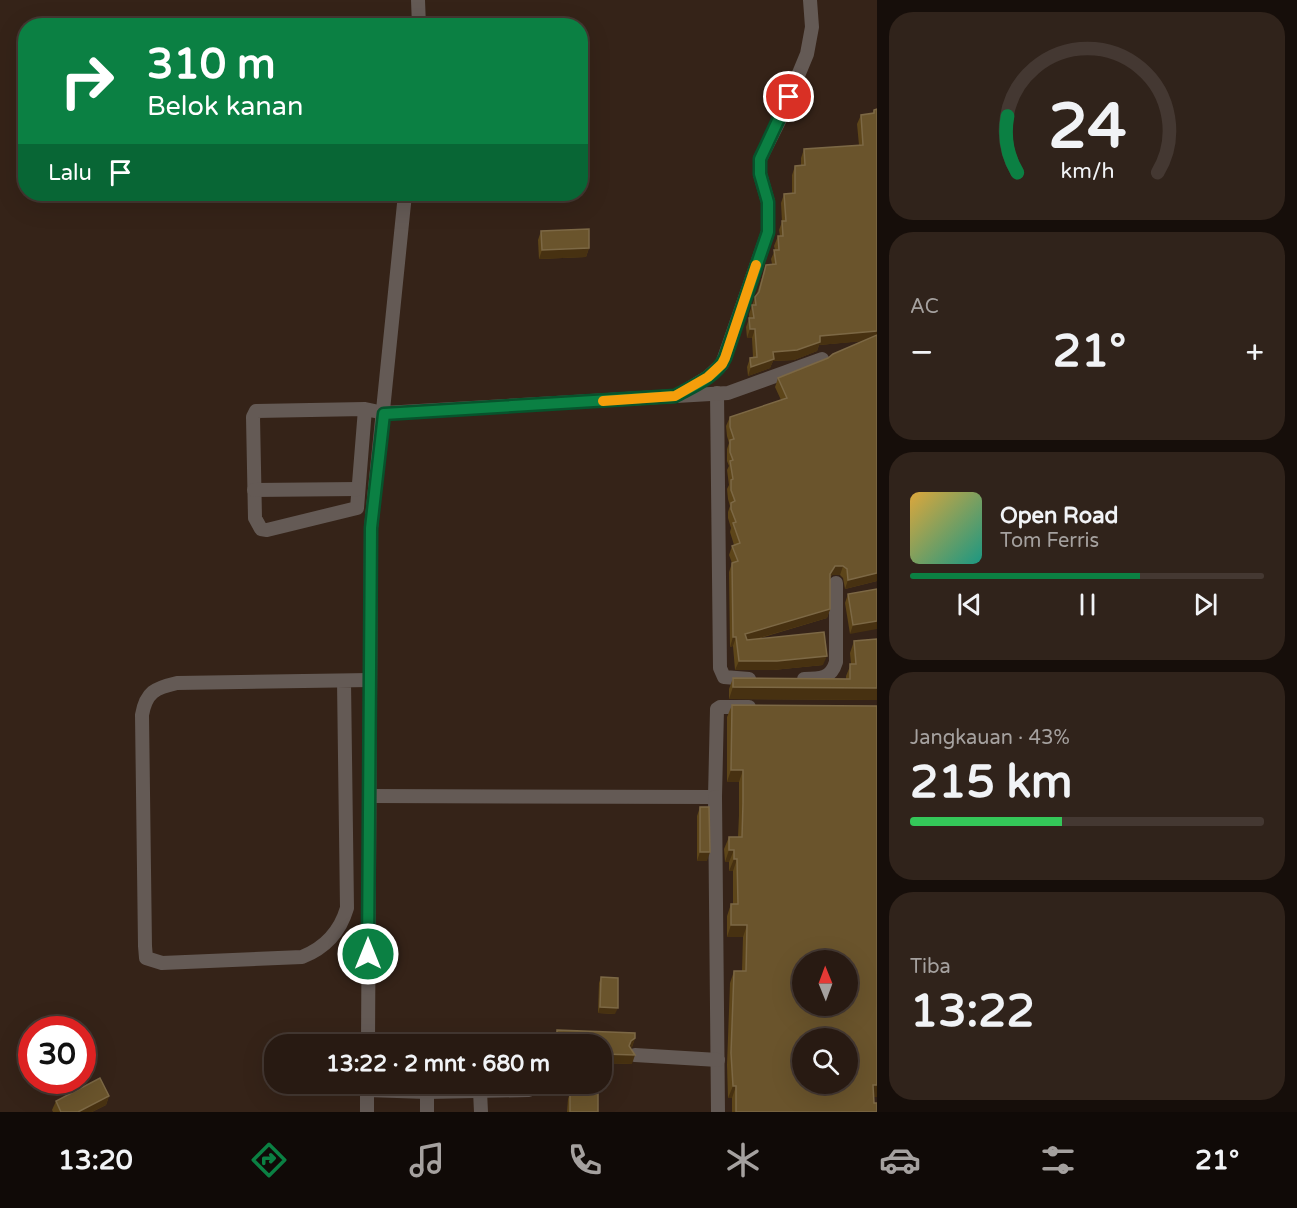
<!DOCTYPE html>
<html lang="id">
<meta charset="utf-8">
<style>
:root{--surface:#281a12;--page:#30231b;--text:#f1f3f6;--muted:#a5a19f;--line:#443832;--accent:#0b8043}
body{margin:0;font-family:"Varela Round",sans-serif;background:var(--page);color:var(--text);height:100vh;display:flex;flex-direction:column;font-size:22px;white-space:nowrap}
*{box-sizing:border-box;margin:0}
p{font-size:20px;color:var(--muted)}
.icon{flex:none;width:33px;height:33px;fill:none;stroke:currentColor;stroke-width:2;stroke-linecap:round;stroke-linejoin:round}
.map{position:relative;flex:1;overflow:hidden}
.details{display:flex;flex-direction:column;gap:12px;padding:12px;background:#160e0a;width:420px}
.details>*{flex:none}
.hud{position:absolute;left:18px;top:18px;width:570px;height:183px;border-radius:24px;box-shadow:0 6px 24px #0002,0 0 0 2px var(--line);background:#0b8043;color:#fff;overflow:hidden}
.needle{width:39px;rotate:359deg}
.tools{position:absolute;left:792px;top:950px;display:grid;gap:12px}
.tools a{display:grid;place-items:center;width:66px;height:66px;border-radius:50%;background:var(--surface);box-shadow:0 6px 24px #0002,0 0 0 2px var(--line);font-size:30px}
.speed{position:absolute;left:18px;top:1016px;display:flex;gap:12px;font-size:30px;font-weight:700;text-align:center}
.speed>*{display:grid;place-content:center;width:78px;height:78px;border-radius:50%;background:var(--surface);box-shadow:0 6px 24px #0002,0 0 0 2px var(--line);line-height:1}
.speed .limit{border:9px solid #d22;background:#fff;color:#111}
.pin{position:absolute;display:grid;place-items:center;width:51px;height:51px;color:#fff;margin:-26px;border:3px solid #fff;border-radius:50%;box-shadow:0 2px 6px #0007}
.me{position:absolute;width:66px;margin:-33px;rotate:0deg;stroke-linejoin:round;filter:drop-shadow(0 0 4px #0008)}
.turn{display:flex;align-items:center;gap:21px;height:126px;padding:0 30px;font-size:27px}
.turn .icon{width:78px;height:78px;stroke-width:2.5}
.turn b{display:block;font-size:42px;line-height:51px}
.then{display:flex;align-items:center;height:57px;padding:0 30px;background:#0003;gap:12px;font-size:22px}
.big{font-size:45px;font-weight:800;line-height:1.1}
.details .widget{flex:1;display:flex;flex-direction:column;justify-content:center;gap:9px;min-width:0;padding:0 21px;border-radius:24px;background:var(--page)}
.details .dial{align-items:center;gap:0}
.dial svg{height:156px;overflow:visible;fill:none;stroke:var(--line);stroke-width:7;stroke-linecap:round;text-anchor:middle}
.dial text{fill:var(--text);stroke:none}
.song{display:flex;align-items:center;gap:18px}
.cover{width:72px;height:72px;border-radius:9px;background:linear-gradient(135deg,hsl(40 70% 55%),hsl(170 70% 35%))}
.played{height:6px;border-radius:3px;background:linear-gradient(90deg,var(--accent) 65%,var(--line) 65%)}
.keys{display:flex;justify-content:space-around;direction:ltr}
.heat{display:flex;justify-content:space-between;align-items:center;font-size:33px;direction:ltr}
.charge{height:9px;border-radius:4px;background:linear-gradient(90deg,#34c759 43%,var(--line) 0)}
.trip{position:absolute;left:264px;top:1034px;width:348px;height:60px;border-radius:24px;background:var(--surface);box-shadow:0 6px 24px #0002,0 0 0 2px var(--line);font-weight:800;line-height:60px;text-align:center}
.menu{display:flex;height:96px;justify-content:space-around;align-items:center;background:#100a07;color:var(--muted)}
.menu .icon{width:42px;height:42px}
.menu .on{color:var(--accent)}
.menu b{font-size:27px;color:var(--text)}
main{display:flex;flex:1;min-height:0}
.map>svg:first-child{display:block}
.lines{fill:none;stroke-linecap:round;stroke-linejoin:round}
.minor{stroke:#645a55;stroke-width:14}
.wall{fill:#5d4519}
.shaded-wall{fill:#473111}
.building{fill:#6a542c;stroke:#7c6845;stroke-width:1.5;fill-rule:evenodd}
.route-casing{stroke:#07532c;stroke-width:15}
.route{stroke:#0b8043;stroke-width:10}
.slow{stroke:#f59e0b;stroke-width:10}
</style>
<main>
<div class="map">
<svg width="877" height="1112" viewBox="0 0 877 1112">
<rect width="100%" height="100%" fill="#352318"/>
<g class="lines">
<!-- minor -->
<g class="minor">
<polyline points="418,0 419,26"/>
<polyline points="717,393 720,668 724,677 749,679"/>
<polyline points="680,394 708,377 722,364 768,232 768,202 760,174 760,159 780,119 807,54 812,27 810,0"/>
<polyline points="365,409 357,508 267,530 261,529 255,518 253,417 256,411 365,409 384,413 728,393 822,359"/>
<polyline points="254,490 358,489"/>
<path d="M804 679C820 679 831 679 836 662V583"/>
<path d="M344 681 347 908C340 932 325 948 302 957L162 963 146 958 145 946 142 715C146 692 155 688 177 683L370 680"/>
<polyline points="370,796 715,797 717,709 720,707 749,707"/>
<polyline points="715,797 718,1112"/>
<polyline points="368,1044 371,528 405,194"/>
<polyline points="635,1055 718,1060"/>
<polyline points="367,1090 427,1092 529,1090"/>
<polyline points="480,1091 481,1112"/>
<polyline points="367,1112 367,1083"/>
<polyline points="427,1112 427,1092"/>
</g>
</g>
<!-- wall -->
<g class="wall">
<polygon points="874,110 877,581 845,589 843,578 840,575 832,575 830,578 830,609 827,618 757,639 823,665 773,670 735,670 733,646 730,647 729,572 732,563 729,555 732,546 734,545 730,532 731,528 728,518 728,512 730,506 728,499 727,489 729,485 727,470 729,466 727,461 727,449 729,443 727,436 726,426 730,417 781,400 775,387 778,378 828,358 862,341 819,345 817,351 794,360 773,361 770,368 748,376 747,367 750,358 753,357 752,338 747,338 746,327 749,319 749,314 755,297 757,293 766,265 772,264 771,259 775,250 774,246 778,236 780,236 779,230 782,222 781,203 784,194 792,193 792,175 795,166 801,165 801,158 804,149 859,145 857,124 861,115 872,114"/>
<polygon points="541,231 589,248 586,257 539,259 538,240"/>
<polygon points="877,589 850,634 845,603 848,594"/>
<polygon points="877,639 877,700 729,699 729,689 733,678 846,679 846,676 851,664 850,653 854,641"/>
<polygon points="732,705 877,706 877,1097 874,1097 874,1103 877,1112 732,1112 732,1098 728,1098 727,1065 730,983 734,971 742,971 743,937 727,937 727,916 731,904 733,904 733,871 729,871 729,862 725,862 724,849 729,837 738,837 739,815 739,782 727,782 727,717"/>
<polygon points="700,807 707,861 697,861 697,816"/>
<polygon points="601,977 615,1014 598,1013 599,983"/>
<polygon points="557,1030 635,1038 632,1047 630,1048 632,1064 602,1063 602,1044 554,1044 554,1040"/>
<polygon points="570,1093 598,1112 567,1112 568,1099"/>
<polygon points="109,1096 106,1105 92,1112 53,1112 52,1110 56,1101"/>
</g>
<!-- shaded-wall -->
<g class="shaded-wall">
<polygon points="589,248 586,257 539,259 542,250"/>
<polygon points="750,329 755,329 752,338 747,338"/>
<polygon points="877,331 877,340 819,345 817,351 794,360 773,361 770,368 748,376 751,367 773,352 820,336"/>
<polygon points="835,566 843,566 840,575 832,575 827,583 830,574"/>
<polygon points="877,573 877,581 845,589 848,580"/>
<polygon points="830,609 827,618 742,643 745,634"/>
<polygon points="877,621 877,629 850,634 853,625"/>
<polygon points="733,637 736,637 733,646 730,647"/>
<polygon points="827,656 823,665 773,670 735,670 739,661"/>
<polygon points="733,687 877,688 877,700 729,699"/>
<polygon points="731,770 743,770 739,782 727,782"/>
<polygon points="729,850 734,850 729,862 725,862"/>
<polygon points="700,852 710,852 707,861 697,861"/>
<polygon points="734,859 737,859 733,871 729,871"/>
<polygon points="731,925 747,925 743,937 727,937"/>
<polygon points="600,1007 618,1008 615,1014 598,1013"/>
<polygon points="635,1038 632,1047 628,1050 631,1041"/>
<polygon points="602,1054 635,1055 632,1064 602,1063"/>
<polygon points="873,1085 877,1085 877,1097 869,1097"/>
<polygon points="733,1086 736,1086 732,1098 728,1098"/>
<polygon points="109,1096 106,1105 92,1112 78,1112"/>
</g>
<!-- building -->
<g class="building">
<polygon points="363,23 404,24 404,26 363,26"/>
<polygon points="877,109 877,331 820,336 820,342 797,350 773,352 774,359 751,367 750,358 757,357 755,329 750,329 749,318 754,318 752,305 756,305 755,297 759,292 766,265 776,264 774,250 779,250 778,236 783,236 782,221 786,221 784,194 795,193 795,166 805,165 804,149 863,145 861,115 874,113 874,110"/>
<polygon points="589,229 589,248 542,250 541,231"/>
<polygon points="877,335 877,573 848,580 847,569 843,566 835,566 830,574 830,609 745,634 747,640 824,632 827,656 777,661 739,661 736,637 733,637 732,563 738,561 732,546 740,543 733,523 736,522 731,509 731,503 735,501 731,490 731,480 733,479 730,461 733,460 730,452 730,440 734,439 730,427 730,417 787,398 778,378 828,358 833,354"/>
<polygon points="877,589 877,621 853,625 848,594"/>
<polygon points="877,639 877,688 733,687 733,678 850,679 850,664 856,664 854,641"/>
<path d="M732 705 877 706V1085H873L874 1103H877V1112H736V1086H733L731 1053 734 971H746L747 925H731V904H738L737 859H734V850H729V837H742L743 803V770H731ZM802 960H848V1005H802ZM802 1038H848V1083H802Z"/>
<polygon points="700,807 709,807 710,852 700,852"/>
<polygon points="601,977 618,978 618,1008 600,1007"/>
<polygon points="557,1030 635,1033 635,1038 631,1041 629,1046 635,1055 602,1054 602,1044 557,1044"/>
<polygon points="100,1078 109,1096 78,1112 61,1112 56,1101"/>
<polygon points="570,1093 598,1094 598,1112 570,1112"/>
</g>
<g class="lines">
<!-- route casing -->
<g class="route-casing">
<path id="route" d="M368 954 371 528 384 414 675 396C693 386 716 377 725 358L768 232V202L760 174V159L789 97"/>
</g>
<!-- route -->
<use href="#route" class="route"/>
<!-- slow -->
<polyline class="slow" points="603,401 675,396 708,377 722,364 725,358 756,265"/>
</g>
</svg>
<div class="tools">
<a><svg class="needle" viewBox="-14 -14 28 28"><path d="M0-13l5 13h-10z" fill="#e53935"/><path d="M0 13l5-13h-10z" fill="#a5a19f"/></svg></a>
<a><svg class="icon" aria-label="search" viewBox="0 0 24 24"><circle cx="10" cy="10" r="6"/><path d="M15 15l6 6"/></svg></a>
</div>
<div class="speed"><div class="limit">30</div></div>
<div class="pin" style="left:789px;top:97px;background:#d93025"><svg class="icon" aria-label="arrive" viewBox="0 0 24 24"><path d="M6 21V4h12l-3 4 3 4H6"/></svg></div>
<svg class="me" style="left:368px;top:954px" viewBox="-20 -20 40 40"><circle r="17" fill="#0b8043" stroke="#fff" stroke-width="3"/><path d="M0-11L8 9 0 5-8 9z" fill="#fff"/></svg>
<div class="trip">13:22 · 2 mnt · 680 m</div>
<div class="hud">
<div class="turn"><svg class="icon" aria-label="right" viewBox="0 0 24 24"><path d="M7 20v-9h11M14 6l5 5-5 5"/></svg><div><b>310 m</b>Belok kanan</div></div>
<div class="then">Lalu<svg class="icon" aria-label="arrive" viewBox="0 0 24 24"><path d="M6 21V4h12l-3 4 3 4H6"/></svg></div>
</div>
</div>
<section class="details">
<div class="widget dial"><svg viewBox="0 0 100 80">
<path d="M14 69A42 42 0 1 1 86 69"/>
<path d="M14 69A42 42 0 0 1 9 40" stroke="#0b8043"/>
<text x="50" y="56" font-size="32" font-weight="700">24</text>
<text x="50" y="72" font-size="11">km/h</text>
</svg></div>
<div class="widget"><p>AC</p>
<div class="heat"><a>−</a><b class="big">21°</b><a>+</a></div>
</div>
<div class="widget">
<div class="song"><i class="cover"></i><div><b>Open Road</b><p>Tom Ferris</p></div></div>
<div class="played"></div>
<div class="keys"><svg class="icon" aria-label="previous" viewBox="0 0 24 24"><path d="M18 5L8 12l10 7zM5 5v14"/></svg><svg class="icon" aria-label="pause" viewBox="0 0 24 24"><path d="M8 5v14M16 5v14"/></svg><svg class="icon" aria-label="next" viewBox="0 0 24 24"><path d="M6 5l10 7-10 7zM19 5v14"/></svg></div>
</div>
<div class="widget"><p>Jangkauan · 43%</p><b class="big">215 km</b><div class="charge"></div></div>
<div class="widget"><p>Tiba</p><b class="big">13:22</b></div>
</section>
</main>
<nav class="menu">
<b>13:20</b>
<svg class="icon on" aria-label="directions" viewBox="0 0 24 24"><path d="M12 3l9 9-9 9-9-9zM9 14v-3h6M13 9l2 2-2 2"/></svg>
<svg class="icon" aria-label="music" viewBox="0 0 24 24"><path d="M9 18V5l10-2v13"/><circle cx="6" cy="18" r="3"/><circle cx="16" cy="16" r="3"/></svg>
<svg class="icon" aria-label="phone" viewBox="0 0 24 24"><path d="M5 4h4l2 5-3 2q2 4 5 5l2-3 5 2v4C11 20 4 13 5 4z"/></svg>
<svg class="icon" aria-label="climate" viewBox="0 0 24 24"><path d="M12 3v18M4 7l16 10M4 17L20 7"/></svg>
<svg class="icon" aria-label="car" viewBox="0 0 24 24"><path d="M5 17H2v-5l4-1 3-4h7l3 4 3 1v5h-3M9 17h6M6 11h13"/><circle cx="7" cy="17" r="2"/><circle cx="17" cy="17" r="2"/></svg>
<svg class="icon" aria-label="filters" viewBox="0 0 24 24"><path d="M4 7h16M4 17h16"/><circle cx="9" cy="7" r="2"/><circle cx="15" cy="17" r="2"/></svg>
<b>21°</b>
</nav>
